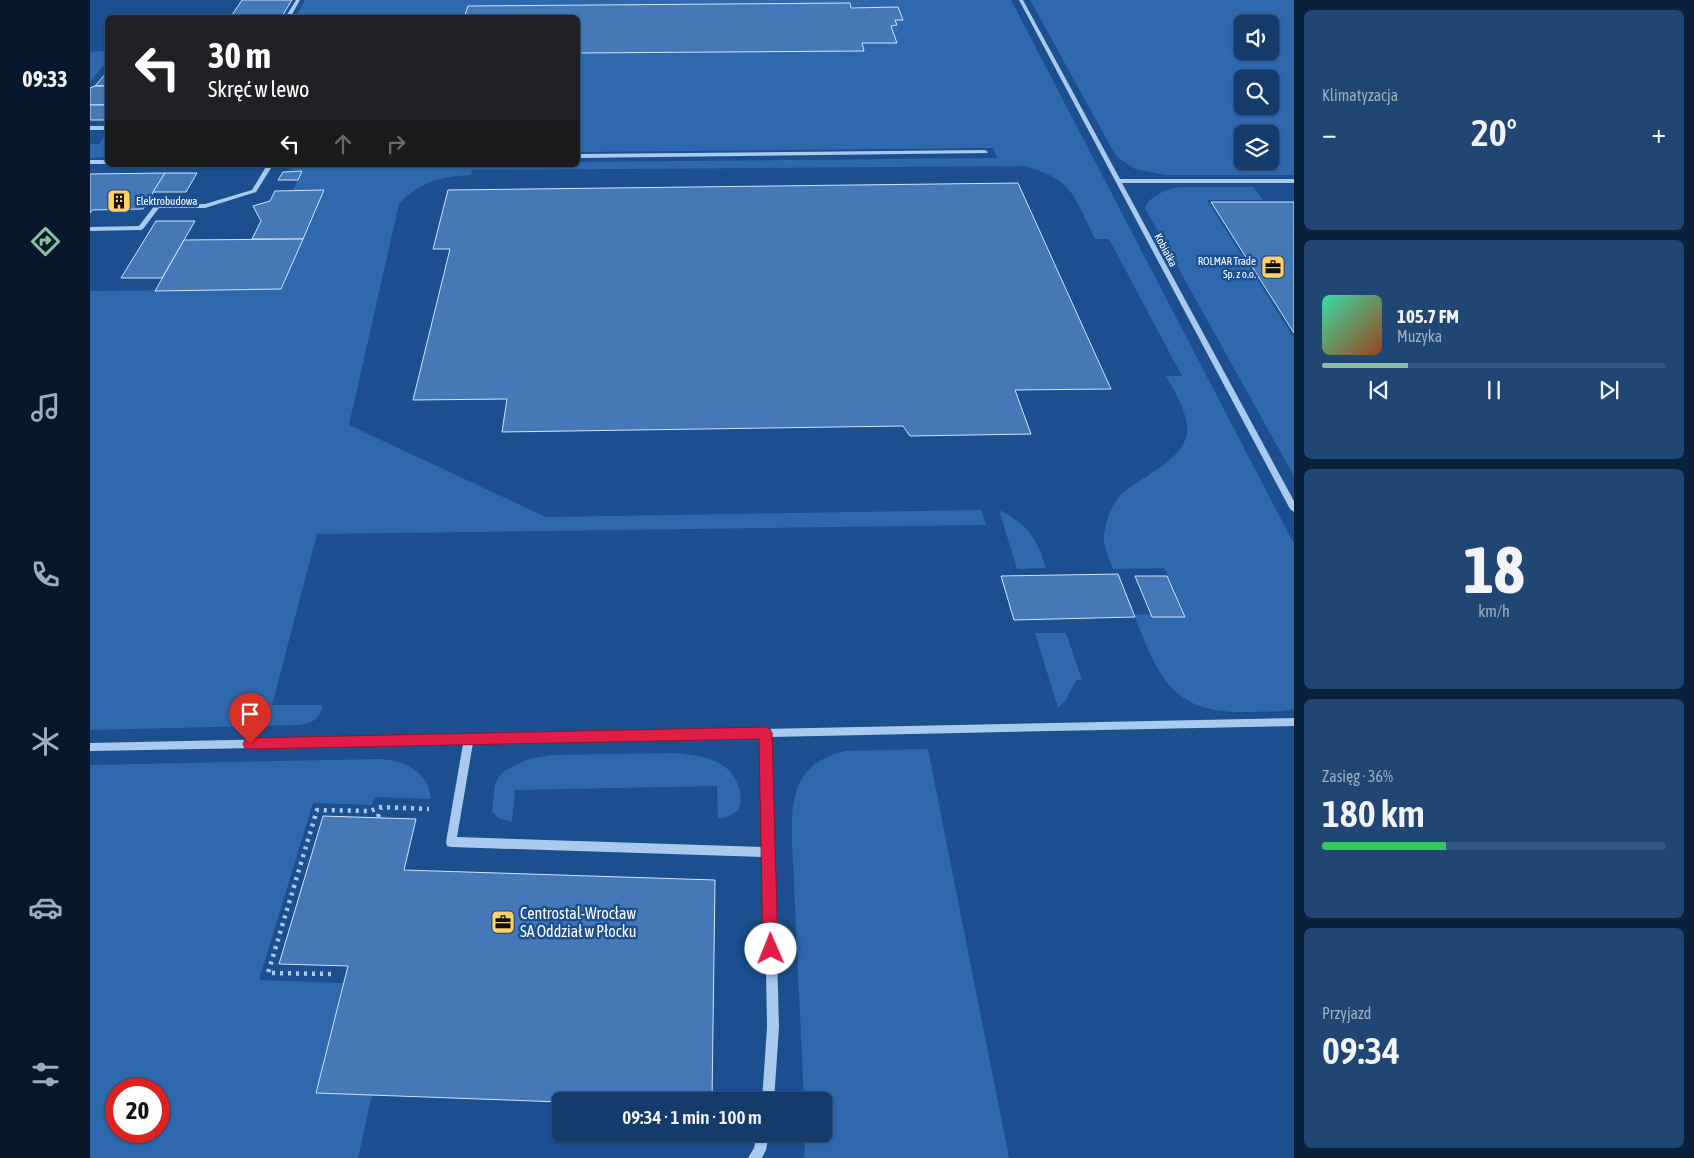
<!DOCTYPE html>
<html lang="pl">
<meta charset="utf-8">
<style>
:root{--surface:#143b6b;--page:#214673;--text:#f1f3f6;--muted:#9dadc1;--line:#33557e;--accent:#8abfa5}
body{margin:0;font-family:"Asap Condensed",sans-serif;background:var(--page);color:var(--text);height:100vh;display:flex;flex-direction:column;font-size:19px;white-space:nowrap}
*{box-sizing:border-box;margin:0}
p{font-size:16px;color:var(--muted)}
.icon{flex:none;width:28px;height:28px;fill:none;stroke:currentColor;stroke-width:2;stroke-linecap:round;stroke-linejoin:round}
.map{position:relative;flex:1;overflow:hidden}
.side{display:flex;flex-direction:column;gap:10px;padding:10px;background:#0b203b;width:400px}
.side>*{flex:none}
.hud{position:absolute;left:15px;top:15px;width:475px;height:152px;border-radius:8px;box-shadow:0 1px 4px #0004,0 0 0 1px var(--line);background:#202124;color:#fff;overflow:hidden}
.controls{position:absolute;left:1144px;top:15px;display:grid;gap:10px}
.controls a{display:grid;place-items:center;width:45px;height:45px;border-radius:8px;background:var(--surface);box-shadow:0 1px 4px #0004,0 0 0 1px var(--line);font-size:25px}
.speed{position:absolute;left:15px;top:1078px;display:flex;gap:10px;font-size:25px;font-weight:700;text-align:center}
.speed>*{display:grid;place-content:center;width:65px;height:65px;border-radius:50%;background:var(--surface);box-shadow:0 1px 4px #0004,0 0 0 1px var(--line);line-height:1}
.speed .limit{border:8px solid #d22;background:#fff;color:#111}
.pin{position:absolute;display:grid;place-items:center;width:42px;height:42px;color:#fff;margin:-51px -21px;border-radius:50% 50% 50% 0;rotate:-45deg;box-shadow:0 0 5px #0007}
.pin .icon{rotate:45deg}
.me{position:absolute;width:55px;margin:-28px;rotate:359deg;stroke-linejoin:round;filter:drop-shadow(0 0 4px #0008)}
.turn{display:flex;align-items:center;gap:18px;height:105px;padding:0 20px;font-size:22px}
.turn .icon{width:65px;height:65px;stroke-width:2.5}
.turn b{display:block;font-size:35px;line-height:42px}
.lanes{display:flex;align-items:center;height:48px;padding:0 20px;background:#0003;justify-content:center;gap:25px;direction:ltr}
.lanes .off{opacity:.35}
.big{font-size:38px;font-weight:600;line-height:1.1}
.side .widget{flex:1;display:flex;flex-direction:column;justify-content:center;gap:8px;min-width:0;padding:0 18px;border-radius:8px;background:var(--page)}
.side .dial{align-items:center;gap:0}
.dial b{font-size:65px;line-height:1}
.song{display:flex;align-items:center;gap:15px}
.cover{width:60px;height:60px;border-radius:8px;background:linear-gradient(135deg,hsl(160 70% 55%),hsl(20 70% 35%))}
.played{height:5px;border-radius:2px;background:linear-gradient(90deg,var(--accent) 25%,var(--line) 25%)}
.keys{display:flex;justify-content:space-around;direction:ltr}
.heat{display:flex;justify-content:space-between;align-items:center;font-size:28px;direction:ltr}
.charge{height:8px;border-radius:4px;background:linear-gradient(90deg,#34c759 36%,var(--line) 0)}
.trip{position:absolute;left:462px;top:1092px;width:280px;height:50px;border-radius:8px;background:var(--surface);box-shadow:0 1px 4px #0004,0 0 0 1px var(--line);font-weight:600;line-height:50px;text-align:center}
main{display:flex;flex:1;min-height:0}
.tabs{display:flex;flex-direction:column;width:90px;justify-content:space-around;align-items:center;background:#08182b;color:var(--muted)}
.tabs .icon{width:35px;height:35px}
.tabs .active{color:var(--accent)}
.tabs b{font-size:22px;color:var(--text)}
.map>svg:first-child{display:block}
.green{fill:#2e69ad;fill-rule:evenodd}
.building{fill:#4478b7;stroke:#cfe3fa}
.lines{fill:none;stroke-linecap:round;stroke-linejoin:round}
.path{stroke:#a9c9ee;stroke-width:4.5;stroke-dasharray:3 5;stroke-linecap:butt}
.minor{fill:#a9c9ee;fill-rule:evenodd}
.route{fill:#e11d48;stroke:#92132f}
.labels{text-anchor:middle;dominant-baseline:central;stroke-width:5;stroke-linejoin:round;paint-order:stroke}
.far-poi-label{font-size:11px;fill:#fff;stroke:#1b4f8f;text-anchor:start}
.far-street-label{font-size:11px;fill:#fff;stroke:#1b4f8f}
.near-poi-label{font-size:16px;fill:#fff;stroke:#1b4f8f;text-anchor:start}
</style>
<main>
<nav class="tabs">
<b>09:33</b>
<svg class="icon active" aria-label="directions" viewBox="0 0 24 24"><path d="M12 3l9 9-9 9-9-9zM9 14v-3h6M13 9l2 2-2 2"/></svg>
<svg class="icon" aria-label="music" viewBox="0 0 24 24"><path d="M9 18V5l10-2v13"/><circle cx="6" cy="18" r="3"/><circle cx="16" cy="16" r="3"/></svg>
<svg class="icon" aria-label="phone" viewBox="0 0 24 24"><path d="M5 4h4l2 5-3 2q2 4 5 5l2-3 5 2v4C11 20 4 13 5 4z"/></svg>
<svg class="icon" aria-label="climate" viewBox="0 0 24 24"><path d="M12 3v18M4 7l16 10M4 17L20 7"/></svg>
<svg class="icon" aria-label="car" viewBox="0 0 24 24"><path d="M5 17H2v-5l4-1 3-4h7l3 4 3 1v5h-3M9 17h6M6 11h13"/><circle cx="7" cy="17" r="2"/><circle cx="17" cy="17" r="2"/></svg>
<svg class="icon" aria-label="filters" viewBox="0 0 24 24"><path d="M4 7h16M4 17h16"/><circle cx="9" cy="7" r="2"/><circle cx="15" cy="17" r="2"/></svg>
</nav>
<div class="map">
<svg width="1204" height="1158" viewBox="0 0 1204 1158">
<rect width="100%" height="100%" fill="#1b4f8f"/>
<!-- green -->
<g class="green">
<path d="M215 0H921L1204 544V709C1190 713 1173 711 1158 712 1081 714 1069 677 1044 615L1094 613 1074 568 1023 569C1019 559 1013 546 1014 536 1015 523 1021 506 1029 497 1048 476 1101 460 1097 425 1095 408 1084 391 1076 376H1092L1019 239H1005C985 197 982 178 933 166L382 170 381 175C353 176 329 182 309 204L259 425 456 517 891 510 896 525 227 534 182 705H232C230 720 223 722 210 725L0 730V291L191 289 233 190H203L212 171 197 170 211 165H488V162L907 158 903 148 488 152V18L208 17 206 16Z"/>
<path d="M940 0H1204V175H1075L1045 169 1026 156ZM1152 24H1180V51H1152ZM1152 79H1180V106H1152ZM1152 134H1180V161H1152Z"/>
<polygon points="17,51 17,61 0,82 0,52"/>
<polygon points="16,134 17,157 0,158 0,144 9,144"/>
<path d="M1090 187H1163L1173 200H1117L1204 338V476L1055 208C1060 195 1077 189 1090 187Z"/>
<path d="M909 510C938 524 947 539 956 568L927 569Z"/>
<polygon points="945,633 976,633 992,680 986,680 976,700 968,708"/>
<path d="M838 749 919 1158H714L716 1134H734V1101H714L702 843C701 796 704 764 755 751Z"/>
<path d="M585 753C609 755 639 759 648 785 651 794 652 802 648 811L635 818H628L627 786 425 790 422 822 408 818 402 811 405 785 408 778 414 771 438 759 462 755Z"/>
<path d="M291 759C315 761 339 772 341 799L285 797 282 805 223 803 169 980 253 983 226 1093 282 1095 268 1158H0V765ZM26 1089H69V1131H26Z"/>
</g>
<!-- building -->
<g class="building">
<polygon points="152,0 202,0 191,18 140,18"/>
<polygon points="760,3 761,8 808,7 813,20 805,20 807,25 801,26 807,43 772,43 774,51 488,53 488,18 374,18 378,6"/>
<polygon points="18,71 18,86 5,86"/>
<polygon points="5,86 18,86 18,105 0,105 0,88"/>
<rect x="0" y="105" width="18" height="15"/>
<polygon points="212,171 208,180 188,180 193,172"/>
<polygon points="75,173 53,209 2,210 0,213 0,174"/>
<polygon points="75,173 107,173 96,192 63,192"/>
<polygon points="928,183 1021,389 925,390 941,434 820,436 813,426 412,432 417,399 323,400 360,249 343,249 358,190"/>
<polygon points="234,190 213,239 162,239 171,221 163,206 180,201 185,191"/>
<polygon points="1121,202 1204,202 1204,333"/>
<polygon points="66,221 105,221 72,278 31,278"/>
<polygon points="213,239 191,289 65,291 94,240"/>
<polygon points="1028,574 1045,617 924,620 911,576"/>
<polygon points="1045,576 1077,576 1095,617 1062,617"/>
<polygon points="233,816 326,819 314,870 625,880 622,1101 471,1102 226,1093 258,966 189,964"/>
</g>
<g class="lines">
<!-- path -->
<g class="path">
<polyline points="288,817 291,808"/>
<polyline points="241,974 178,973 227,810 280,811 291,807 339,809"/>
</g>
<!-- minor -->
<g class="minor">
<polygon points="206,0 210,0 200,18 195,18"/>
<polygon points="929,0 933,0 1030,179 1204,179 1204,183 1032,183 1204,501 1204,512 1200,509"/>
<rect x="0" y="126" width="18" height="4"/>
<polygon points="895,150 898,152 897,153 488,158 488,154"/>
<rect x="0" y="160" width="18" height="4"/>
<polygon points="177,165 183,165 166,192 115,208 69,208 53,229 51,230 0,231 0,227 49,226 65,205 115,204 162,190"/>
<path d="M1204 718V726L681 737 689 1027 684 1101H672L677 1027 674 857 361 847 357 846 356 842 373 744 0 751V743ZM671 737 673 847 367 837 383 743Z"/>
<polygon points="667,1134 679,1134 676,1150 672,1158 658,1158 664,1148"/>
</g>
</g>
<!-- route -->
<polygon class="route" points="676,727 680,729 682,733 688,949 686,954 681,957 675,954 673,949 669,739 160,749 155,748 153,744 155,740 160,738"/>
<!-- icons -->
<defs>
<g id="building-square" transform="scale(1.25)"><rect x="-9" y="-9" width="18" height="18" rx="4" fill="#ffd166" stroke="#1b4f8f"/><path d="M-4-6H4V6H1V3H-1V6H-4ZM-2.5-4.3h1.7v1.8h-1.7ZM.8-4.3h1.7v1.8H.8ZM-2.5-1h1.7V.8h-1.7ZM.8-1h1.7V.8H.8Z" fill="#111"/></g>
<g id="office-square" transform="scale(1.25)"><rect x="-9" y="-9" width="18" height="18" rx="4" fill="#ffd166" stroke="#1b4f8f"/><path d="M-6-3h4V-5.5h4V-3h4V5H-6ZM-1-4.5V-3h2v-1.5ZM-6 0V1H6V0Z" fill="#111"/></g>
</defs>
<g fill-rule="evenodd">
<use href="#building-square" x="29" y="201"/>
<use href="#office-square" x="1183" y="267"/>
<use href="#office-square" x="413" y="922"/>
</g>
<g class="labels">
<!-- far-poi labels -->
<g class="far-poi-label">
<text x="46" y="201">Elektrobudowa</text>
<text x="1166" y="261" text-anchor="end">ROLMAR Trade<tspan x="1166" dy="13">Sp. z o.o.</tspan></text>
</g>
<!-- far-street labels -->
<g class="far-street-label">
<text transform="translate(1076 250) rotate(62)">Kobiałka</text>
</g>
<!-- near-poi labels -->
<g class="near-poi-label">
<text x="430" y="913">Centrostal-Wrocław<tspan x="430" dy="18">SA Oddział w Płocku</tspan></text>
</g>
</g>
</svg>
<div class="controls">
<a><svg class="icon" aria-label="sound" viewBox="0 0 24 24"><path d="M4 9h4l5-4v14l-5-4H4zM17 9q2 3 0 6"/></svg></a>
<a><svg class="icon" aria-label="search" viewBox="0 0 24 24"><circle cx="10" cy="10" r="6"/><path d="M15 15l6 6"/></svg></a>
<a><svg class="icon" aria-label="layers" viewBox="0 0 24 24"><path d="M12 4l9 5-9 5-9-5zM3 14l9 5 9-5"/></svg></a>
</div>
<div class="speed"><div class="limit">20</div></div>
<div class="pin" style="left:160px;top:744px;background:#d93025"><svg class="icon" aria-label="arrive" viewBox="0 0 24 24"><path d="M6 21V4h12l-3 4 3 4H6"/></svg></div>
<svg class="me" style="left:681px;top:949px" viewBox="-20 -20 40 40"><circle r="19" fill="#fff"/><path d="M0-13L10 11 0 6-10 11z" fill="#e11d48"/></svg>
<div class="trip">09:34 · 1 min · 100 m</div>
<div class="hud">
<div class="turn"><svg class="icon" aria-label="left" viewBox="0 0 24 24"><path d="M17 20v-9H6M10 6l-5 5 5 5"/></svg><div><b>30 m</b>Skręć w lewo</div></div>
<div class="lanes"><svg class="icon" aria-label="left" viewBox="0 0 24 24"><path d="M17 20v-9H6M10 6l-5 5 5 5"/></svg><svg class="icon off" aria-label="ahead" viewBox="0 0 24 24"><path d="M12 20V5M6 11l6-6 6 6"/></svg><svg class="icon off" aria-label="right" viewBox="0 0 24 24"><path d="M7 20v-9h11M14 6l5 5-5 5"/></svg></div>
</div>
</div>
<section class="side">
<div class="widget"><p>Klimatyzacja</p>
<div class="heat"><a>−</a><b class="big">20°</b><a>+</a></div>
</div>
<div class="widget">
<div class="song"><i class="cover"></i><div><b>105.7 FM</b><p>Muzyka</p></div></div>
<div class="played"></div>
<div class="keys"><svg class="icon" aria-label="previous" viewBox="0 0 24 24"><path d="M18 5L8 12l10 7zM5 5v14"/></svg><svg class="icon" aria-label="pause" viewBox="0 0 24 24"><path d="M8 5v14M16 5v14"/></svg><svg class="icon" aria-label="next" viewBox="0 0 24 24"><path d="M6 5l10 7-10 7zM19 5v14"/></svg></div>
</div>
<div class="widget dial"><b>18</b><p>km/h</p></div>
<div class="widget"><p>Zasięg · 36%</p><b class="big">180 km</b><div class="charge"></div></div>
<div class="widget"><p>Przyjazd</p><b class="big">09:34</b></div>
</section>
</main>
